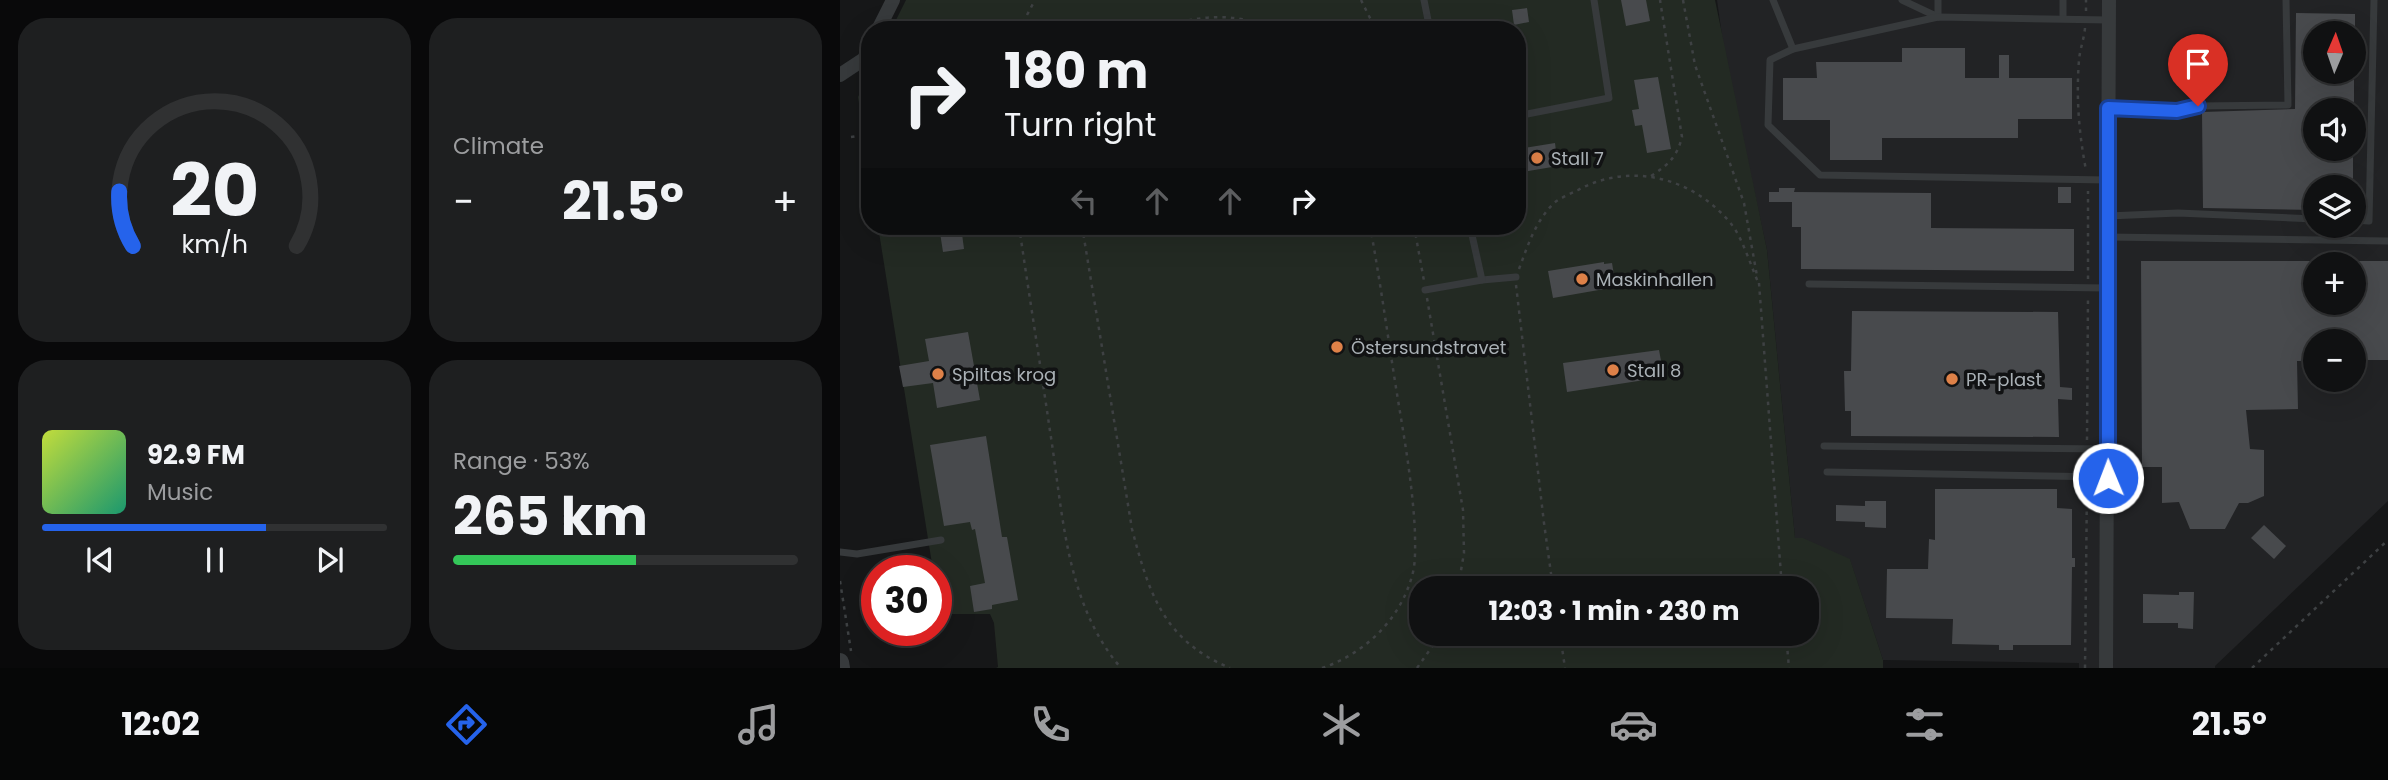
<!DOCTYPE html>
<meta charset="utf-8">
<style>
:root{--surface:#101112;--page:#1e1f20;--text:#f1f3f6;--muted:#9c9d9f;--line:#303132;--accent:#2563eb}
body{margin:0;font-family:Poppins,sans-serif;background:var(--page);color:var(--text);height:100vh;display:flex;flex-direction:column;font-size:26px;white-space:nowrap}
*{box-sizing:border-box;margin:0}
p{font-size:23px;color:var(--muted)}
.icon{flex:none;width:38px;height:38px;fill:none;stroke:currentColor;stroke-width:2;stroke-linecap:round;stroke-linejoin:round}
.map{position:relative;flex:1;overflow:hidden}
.details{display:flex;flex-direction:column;gap:18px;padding:18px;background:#09090a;width:840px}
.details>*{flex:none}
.top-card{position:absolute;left:21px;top:21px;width:665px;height:214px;border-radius:28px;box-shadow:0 7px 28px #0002,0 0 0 2px var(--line);background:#101112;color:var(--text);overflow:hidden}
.needle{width:46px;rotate:2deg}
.controls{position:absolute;left:1463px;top:21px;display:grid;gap:14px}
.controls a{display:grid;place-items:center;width:63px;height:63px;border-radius:50%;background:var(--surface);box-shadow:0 7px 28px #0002,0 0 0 2px var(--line);font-size:35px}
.speed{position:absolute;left:21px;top:555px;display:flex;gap:14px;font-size:35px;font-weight:700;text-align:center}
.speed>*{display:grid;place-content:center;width:91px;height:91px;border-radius:50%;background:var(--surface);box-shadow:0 7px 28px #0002,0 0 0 2px var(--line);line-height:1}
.speed .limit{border:10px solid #d22;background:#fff;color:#111}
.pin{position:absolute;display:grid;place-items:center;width:60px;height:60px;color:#fff;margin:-72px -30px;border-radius:50% 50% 50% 0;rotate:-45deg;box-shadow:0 0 7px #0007}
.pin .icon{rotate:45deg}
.me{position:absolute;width:77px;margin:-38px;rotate:359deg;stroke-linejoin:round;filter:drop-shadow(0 0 5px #0008)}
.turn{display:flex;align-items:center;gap:24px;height:147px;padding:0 28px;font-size:32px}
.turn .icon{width:91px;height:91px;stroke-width:2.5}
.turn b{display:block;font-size:49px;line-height:60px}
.lanes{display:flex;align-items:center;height:66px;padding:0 28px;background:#0003;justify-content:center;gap:35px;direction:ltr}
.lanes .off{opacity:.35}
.big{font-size:52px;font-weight:700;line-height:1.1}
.details .widget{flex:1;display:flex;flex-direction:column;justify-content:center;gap:10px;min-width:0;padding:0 24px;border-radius:28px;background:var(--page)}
.details .dial{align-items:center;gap:0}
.dial svg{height:182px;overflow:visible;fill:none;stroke:var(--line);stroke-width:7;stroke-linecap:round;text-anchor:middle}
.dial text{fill:var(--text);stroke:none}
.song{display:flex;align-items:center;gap:21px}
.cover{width:84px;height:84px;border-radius:10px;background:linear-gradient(135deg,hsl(70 70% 55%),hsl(160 70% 35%))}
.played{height:7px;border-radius:4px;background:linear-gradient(90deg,var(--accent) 65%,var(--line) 65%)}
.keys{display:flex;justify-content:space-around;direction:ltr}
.heat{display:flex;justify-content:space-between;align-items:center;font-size:38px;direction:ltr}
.charge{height:10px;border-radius:5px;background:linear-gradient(90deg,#34c759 53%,var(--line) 0)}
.details .tiles{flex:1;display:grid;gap:18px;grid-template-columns:repeat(2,1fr)}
.trip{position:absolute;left:569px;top:576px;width:410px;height:70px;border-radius:28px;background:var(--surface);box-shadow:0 7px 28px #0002,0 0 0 2px var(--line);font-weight:700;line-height:70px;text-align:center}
.tabs{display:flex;height:112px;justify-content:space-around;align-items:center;background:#060707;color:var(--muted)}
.tabs .icon{width:49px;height:49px}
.tabs .selected{color:var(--accent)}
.tabs b{font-size:32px;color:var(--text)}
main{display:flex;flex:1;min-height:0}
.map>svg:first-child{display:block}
.built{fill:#222325;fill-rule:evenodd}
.green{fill:#232a23;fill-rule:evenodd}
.building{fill:#484a4d}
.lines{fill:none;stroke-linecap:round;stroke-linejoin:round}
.path{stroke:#3e4143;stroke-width:2.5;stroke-dasharray:3.5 5;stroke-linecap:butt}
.service{stroke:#373a3c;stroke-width:7}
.minor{stroke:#373a3c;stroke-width:14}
.tertiary{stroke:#373a3c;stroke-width:18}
.route-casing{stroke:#184099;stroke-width:18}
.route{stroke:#2563eb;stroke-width:12}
.poi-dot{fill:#de8148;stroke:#111213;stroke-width:2.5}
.labels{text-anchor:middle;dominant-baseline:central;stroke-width:7;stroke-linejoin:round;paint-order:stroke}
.poi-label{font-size:18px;fill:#aab1b6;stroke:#111213;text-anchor:start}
</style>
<main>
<section class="details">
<div class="tiles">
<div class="widget dial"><svg viewBox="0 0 100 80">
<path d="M14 69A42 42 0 1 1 86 69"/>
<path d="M14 69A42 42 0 0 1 8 45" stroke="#2563eb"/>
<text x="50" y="56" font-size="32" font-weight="700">20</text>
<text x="50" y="72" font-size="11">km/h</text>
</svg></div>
<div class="widget"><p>Climate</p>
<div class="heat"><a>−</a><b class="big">21.5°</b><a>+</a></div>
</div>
<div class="widget">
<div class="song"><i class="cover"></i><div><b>92.9 FM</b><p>Music</p></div></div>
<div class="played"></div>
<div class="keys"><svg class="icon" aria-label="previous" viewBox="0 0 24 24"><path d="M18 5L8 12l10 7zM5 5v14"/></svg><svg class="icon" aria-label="pause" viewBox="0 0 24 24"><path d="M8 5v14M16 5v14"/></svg><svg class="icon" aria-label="next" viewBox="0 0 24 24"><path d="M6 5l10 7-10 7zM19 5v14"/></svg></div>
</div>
<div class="widget"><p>Range · 53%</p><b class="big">265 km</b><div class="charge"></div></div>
</div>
</section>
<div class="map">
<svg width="1548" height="668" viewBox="0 0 1548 668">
<rect width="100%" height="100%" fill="#161718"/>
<!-- built -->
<path class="built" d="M877 0H1548V501L1375 666V668H1239V663L1043 660 1010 560 955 538 927 250 885 57ZM1475 33H1514V72H1475ZM1475 110H1514V149H1475ZM1475 187H1514V226H1475ZM1475 264H1514V303H1475ZM1475 341H1514V380H1475Z"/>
<!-- green -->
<g class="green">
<path d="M66 0H875L927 250 955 538H963L1010 559 1043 660V668H156L158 667 154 623 150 614H101L96 587V570H93L38 226H677V30H51ZM581 588H966V634H581Z"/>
<polygon points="30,73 30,172 18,97"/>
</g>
<!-- building -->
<g class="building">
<polygon points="781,0 806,0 810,21 786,26"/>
<polygon points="687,8 689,22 674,25 672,10"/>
<polygon points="1456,13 1515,14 1515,33 1475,33 1475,72 1514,72 1514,110 1475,110 1475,149 1513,149 1513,187 1475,187 1475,210 1363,208 1362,112 1455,109"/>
<polygon points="1062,48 1125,48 1125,78 1159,78 1159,55 1169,55 1169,78 1232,78 1232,119 1178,119 1178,138 1042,138 1042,160 990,160 990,120 943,120 943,78 977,78 976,62 1062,62"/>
<polygon points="818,77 831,149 807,153 802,125 795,126 792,110 799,109 794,80"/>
<polygon points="715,143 718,166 677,173 677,149"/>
<rect x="1218" y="187" width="13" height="16"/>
<polygon points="939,188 955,188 954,192 1091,193 1091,228 1234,229 1234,271 961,269 961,227 952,227 952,202 929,202 929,192 939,192"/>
<polygon points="99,226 121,226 124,249 103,252"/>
<polygon points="1301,261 1475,261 1475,303 1514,303 1514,261 1548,261 1548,360 1514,360 1514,341 1475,341 1475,361 1457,361 1458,409 1406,410 1410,449 1424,450 1424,496 1408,503 1399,503 1385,529 1350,529 1339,502 1322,503 1322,467 1302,467"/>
<polygon points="764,262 764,264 772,263 776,287 713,298 708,271"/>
<polygon points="1012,311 1218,312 1220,387 1232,388 1232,400 1218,399 1219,437 1011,436 1011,411 1005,411 1004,371 1011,371"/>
<polygon points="128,332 140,400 97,408 93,383 63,387 59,366 89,361 85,339"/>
<polygon points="819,350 824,377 727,392 723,363"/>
<polygon points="146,436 162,537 167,537 178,600 152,605 152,609 134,612 130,586 145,583 135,529 132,530 130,522 104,526 90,445"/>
<polygon points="1095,489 1217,489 1217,508 1232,509 1232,558 1235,558 1235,567 1232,567 1231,645 1173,645 1173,650 1159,650 1159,645 1112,644 1113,619 1046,618 1047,569 1088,569 1089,539 1095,540"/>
<polygon points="1025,501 1046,501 1046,528 1025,527 1025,522 996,521 996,505 1025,506"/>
<polygon points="1424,525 1446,546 1434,559 1411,538"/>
<polygon points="1339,592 1354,592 1353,629 1338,628 1338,623 1303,623 1303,594 1339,595"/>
</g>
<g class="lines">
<!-- path -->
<g class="path">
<polyline points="521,0 536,30"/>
<polyline points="843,0 855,65 904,203 917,276"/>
<polyline points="1246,11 1246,0"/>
<path d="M1245 28C1244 39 1240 49 1239 60 1236 98 1239 134 1246 170"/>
<polyline points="179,30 195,0"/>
<path d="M316 30C354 15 397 11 435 30"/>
<polyline points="11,137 30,134"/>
<path d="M811 176C828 165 837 157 842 137L820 0"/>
<path d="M179 226C189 294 200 363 210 431 223 512 225 603 281 668"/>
<path d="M242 226 292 529C309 593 323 640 390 668"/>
<polyline points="574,226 584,281"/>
<polyline points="530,228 545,226"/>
<path d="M679 269C688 245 695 222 714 203 720 198 730 194 738 190 791 161 855 178 892 225 903 239 911 267 919 284"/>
<polyline points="1248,279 1248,191"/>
<polyline points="919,283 942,588"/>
<polyline points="676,285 704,523 713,588"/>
<polyline points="587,298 623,510 624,553 618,588"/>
<polyline points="1247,440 1248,296"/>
<polyline points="0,581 11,651"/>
<polyline points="720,634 725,668"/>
<polyline points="946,634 949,668"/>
<path d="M482 668C524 654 560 620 572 576 576 563 575 547 575 533 573 490 566 448 559 406 549 346 541 285 530 226"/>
<polyline points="577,668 601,634"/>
<polyline points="1245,668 1247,485"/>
<polyline points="1412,668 1548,540"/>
</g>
<!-- service -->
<g class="service">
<polyline points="584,0 590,30"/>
<polyline points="933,0 953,49"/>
<polyline points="1062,0 1098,17 1098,0"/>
<polyline points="1223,0 1223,18"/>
<polyline points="1269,108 1337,111 1358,106 1448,105 1446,0"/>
<polyline points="677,116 769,98 754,0"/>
<polyline points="1267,180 980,175 928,125 930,60 953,49 1098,17 1269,20"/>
<polyline points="1268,216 1338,213 1475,219"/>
<polyline points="1514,220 1529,221 1534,0"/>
<polyline points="1267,237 1548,241"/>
<polyline points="642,280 676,277"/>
<polyline points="969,284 1267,288"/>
<polyline points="585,290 642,280 630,226"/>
<polyline points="984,446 1266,449"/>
<polyline points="987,472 1267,477"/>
<polyline points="0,552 17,554 101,540"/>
</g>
<!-- minor -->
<g class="minor">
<polyline points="38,30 53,0"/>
<polyline points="0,75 24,59 30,47"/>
<polyline points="1266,668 1269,0"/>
</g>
<!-- tertiary -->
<polyline class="tertiary" points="0,662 1,668"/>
</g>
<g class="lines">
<!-- route casing -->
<g class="route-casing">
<polyline id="route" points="1268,478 1268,108 1337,111 1358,106"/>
</g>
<!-- route -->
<use href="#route" class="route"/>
</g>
<!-- markers -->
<g class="poi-dot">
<circle cx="697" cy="158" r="7"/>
<circle cx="742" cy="279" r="7"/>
<circle cx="497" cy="347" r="7"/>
<circle cx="773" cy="370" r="7"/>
<circle cx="98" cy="374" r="7"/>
<circle cx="1112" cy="379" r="7"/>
</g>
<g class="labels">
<!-- poi labels -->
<g class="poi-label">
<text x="711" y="158">Stall 7</text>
<text x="756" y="279">Maskinhallen</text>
<text x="511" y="347">Östersundstravet</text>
<text x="787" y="370">Stall 8</text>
<text x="112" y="374">Spiltas krog</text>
<text x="1126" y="379">PR-plast</text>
</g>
</g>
</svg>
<div class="controls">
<a><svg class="needle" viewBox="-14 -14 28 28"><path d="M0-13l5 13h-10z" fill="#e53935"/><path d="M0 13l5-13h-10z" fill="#9c9d9f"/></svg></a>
<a><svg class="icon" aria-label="sound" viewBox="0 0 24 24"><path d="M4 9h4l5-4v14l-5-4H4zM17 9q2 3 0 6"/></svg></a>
<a><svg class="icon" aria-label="layers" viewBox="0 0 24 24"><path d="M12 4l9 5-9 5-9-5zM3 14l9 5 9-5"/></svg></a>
<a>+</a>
<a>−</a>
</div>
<div class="speed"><div class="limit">30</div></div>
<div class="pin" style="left:1358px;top:106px;background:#d93025"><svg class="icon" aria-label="arrive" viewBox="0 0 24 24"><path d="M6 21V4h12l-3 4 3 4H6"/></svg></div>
<svg class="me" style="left:1268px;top:478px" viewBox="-20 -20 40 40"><circle r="17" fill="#2563eb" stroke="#fff" stroke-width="3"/><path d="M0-11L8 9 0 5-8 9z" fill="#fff"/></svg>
<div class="trip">12:03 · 1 min · 230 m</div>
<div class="top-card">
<div class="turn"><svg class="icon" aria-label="right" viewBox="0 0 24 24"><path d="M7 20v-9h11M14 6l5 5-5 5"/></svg><div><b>180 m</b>Turn right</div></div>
<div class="lanes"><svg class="icon off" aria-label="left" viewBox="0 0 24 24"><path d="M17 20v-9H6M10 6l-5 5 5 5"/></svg><svg class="icon off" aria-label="ahead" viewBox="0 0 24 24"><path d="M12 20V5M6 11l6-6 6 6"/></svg><svg class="icon off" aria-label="ahead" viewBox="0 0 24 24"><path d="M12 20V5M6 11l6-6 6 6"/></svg><svg class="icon" aria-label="right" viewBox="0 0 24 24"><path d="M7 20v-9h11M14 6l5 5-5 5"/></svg></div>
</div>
</div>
</main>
<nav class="tabs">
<b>12:02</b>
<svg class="icon selected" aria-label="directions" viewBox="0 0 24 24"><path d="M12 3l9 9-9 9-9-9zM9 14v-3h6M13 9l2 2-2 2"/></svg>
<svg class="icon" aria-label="music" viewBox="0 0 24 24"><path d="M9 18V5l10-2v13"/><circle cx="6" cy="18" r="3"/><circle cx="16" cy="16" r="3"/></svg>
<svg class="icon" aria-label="phone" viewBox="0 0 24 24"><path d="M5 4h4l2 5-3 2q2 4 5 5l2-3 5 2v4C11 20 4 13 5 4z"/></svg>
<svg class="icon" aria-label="climate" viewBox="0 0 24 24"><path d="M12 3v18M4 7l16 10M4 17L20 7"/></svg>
<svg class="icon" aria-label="car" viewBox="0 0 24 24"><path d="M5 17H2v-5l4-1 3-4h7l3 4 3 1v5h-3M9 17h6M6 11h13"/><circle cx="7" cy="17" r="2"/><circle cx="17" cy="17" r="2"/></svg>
<svg class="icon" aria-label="filters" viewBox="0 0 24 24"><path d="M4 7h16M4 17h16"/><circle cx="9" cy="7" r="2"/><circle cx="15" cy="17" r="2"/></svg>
<b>21.5°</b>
</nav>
